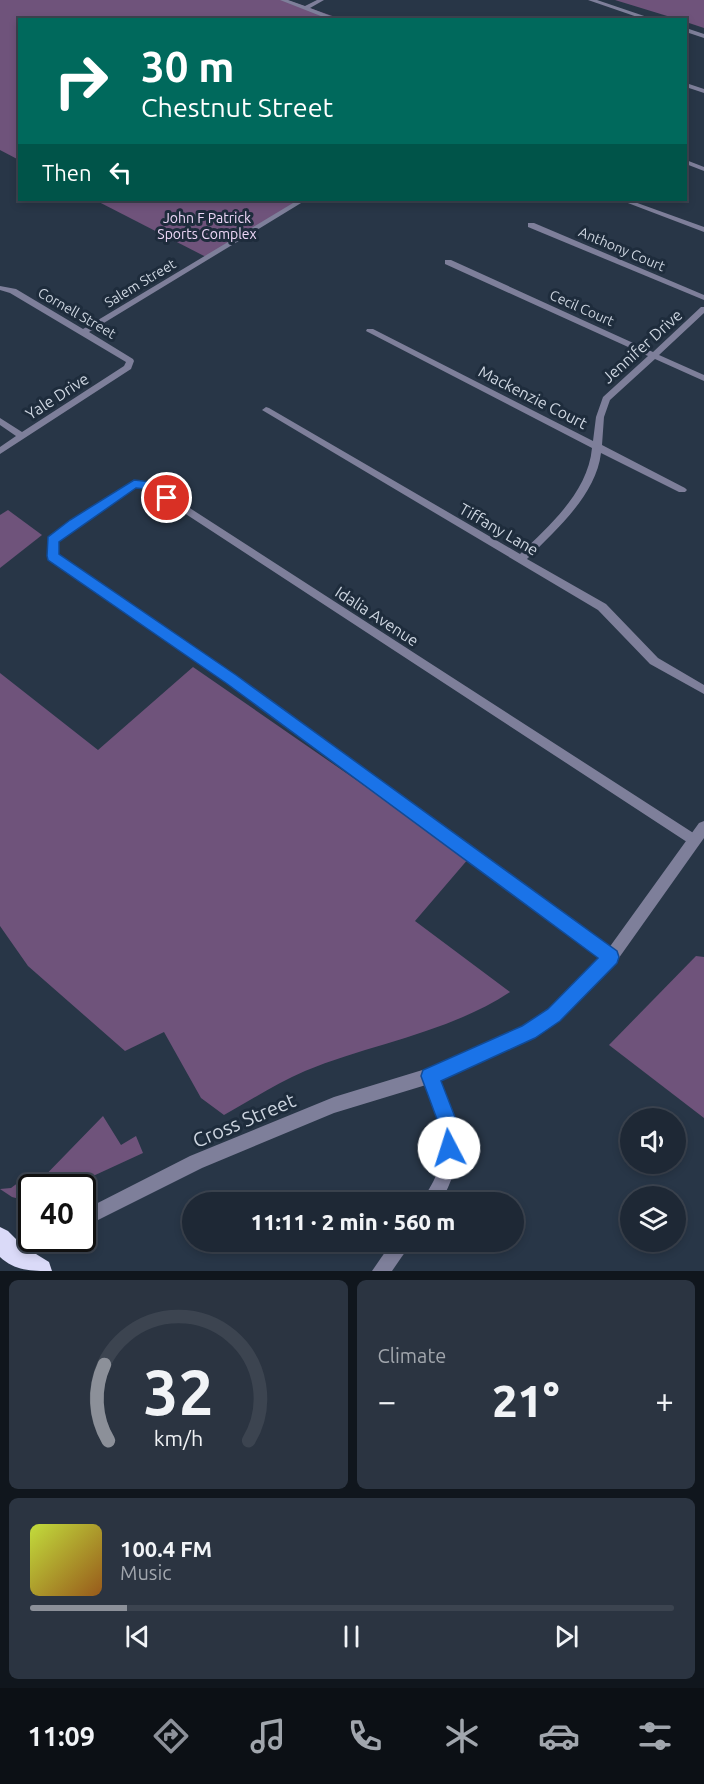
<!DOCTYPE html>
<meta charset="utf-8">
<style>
:root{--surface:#1e2835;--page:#2b3441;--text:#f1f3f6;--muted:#a1a6ad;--line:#3c4450;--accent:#8c9099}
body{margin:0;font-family:Ubuntu,sans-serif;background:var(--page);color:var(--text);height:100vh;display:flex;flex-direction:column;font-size:22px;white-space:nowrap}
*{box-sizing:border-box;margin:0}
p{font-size:20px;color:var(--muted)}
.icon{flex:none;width:33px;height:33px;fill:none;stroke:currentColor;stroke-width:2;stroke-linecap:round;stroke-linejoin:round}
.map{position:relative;height:1271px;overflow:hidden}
.details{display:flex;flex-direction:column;gap:9px;padding:9px;background:#10161d;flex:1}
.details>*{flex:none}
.banner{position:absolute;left:18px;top:18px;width:669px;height:183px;border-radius:0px;box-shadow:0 3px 9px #0003,0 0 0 2px var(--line);background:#00695c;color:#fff;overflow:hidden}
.buttons{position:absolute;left:620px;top:1108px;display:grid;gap:12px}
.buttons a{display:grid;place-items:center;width:66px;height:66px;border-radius:50%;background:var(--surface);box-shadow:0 3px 9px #0003,0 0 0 2px var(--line);font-size:30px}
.speed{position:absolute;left:18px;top:1174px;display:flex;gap:12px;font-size:30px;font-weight:700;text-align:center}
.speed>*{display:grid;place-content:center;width:78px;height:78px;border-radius:50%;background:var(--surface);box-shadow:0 3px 9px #0003,0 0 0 2px var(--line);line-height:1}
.speed .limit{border:3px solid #111;border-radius:9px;background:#fff;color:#111}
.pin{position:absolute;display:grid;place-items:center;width:51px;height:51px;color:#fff;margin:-26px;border:3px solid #fff;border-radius:50%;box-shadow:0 2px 6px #0007}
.me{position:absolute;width:66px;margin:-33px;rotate:355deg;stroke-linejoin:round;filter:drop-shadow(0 0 4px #0008)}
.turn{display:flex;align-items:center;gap:21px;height:126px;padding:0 24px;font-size:27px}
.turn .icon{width:78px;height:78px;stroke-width:2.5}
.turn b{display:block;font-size:42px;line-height:51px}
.then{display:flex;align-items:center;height:57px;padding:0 24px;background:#0003;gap:12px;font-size:22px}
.big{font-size:45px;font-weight:800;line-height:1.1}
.details .tile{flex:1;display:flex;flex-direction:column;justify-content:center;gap:9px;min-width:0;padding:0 21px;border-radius:9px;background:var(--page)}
.details .dial{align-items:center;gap:0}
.dial svg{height:156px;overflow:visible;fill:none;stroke:var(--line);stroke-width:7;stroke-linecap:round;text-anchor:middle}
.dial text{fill:var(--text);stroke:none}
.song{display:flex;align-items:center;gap:18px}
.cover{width:72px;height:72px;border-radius:9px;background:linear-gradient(135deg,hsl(70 70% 55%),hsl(30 70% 35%))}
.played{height:6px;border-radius:3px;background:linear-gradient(90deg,var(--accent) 15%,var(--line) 15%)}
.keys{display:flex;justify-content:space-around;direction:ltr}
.heat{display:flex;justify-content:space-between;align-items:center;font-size:33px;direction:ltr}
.details .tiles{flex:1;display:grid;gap:9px;grid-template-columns:1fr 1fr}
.tile:last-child{grid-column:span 2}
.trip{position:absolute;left:182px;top:1192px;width:342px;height:60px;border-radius:30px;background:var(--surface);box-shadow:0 3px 9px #0003,0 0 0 2px var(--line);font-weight:800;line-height:60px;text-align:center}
.dock{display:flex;height:96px;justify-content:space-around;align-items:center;background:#0c1015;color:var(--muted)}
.dock .icon{width:42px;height:42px}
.dock .current{color:var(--accent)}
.dock b{font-size:27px;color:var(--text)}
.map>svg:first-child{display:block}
.green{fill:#6f537b}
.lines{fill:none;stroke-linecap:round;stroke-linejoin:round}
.minor{fill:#7e7f9a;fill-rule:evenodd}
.tertiary{fill:#7e7f9a;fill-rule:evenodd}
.trunk{fill:#dadaf8;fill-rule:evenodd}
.route{fill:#1a73e8;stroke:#114b97;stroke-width:1.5}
.labels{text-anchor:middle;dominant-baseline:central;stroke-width:6;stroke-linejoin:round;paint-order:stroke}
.far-park-label{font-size:14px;fill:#edd7f7;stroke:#1e2c3c}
.far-street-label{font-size:14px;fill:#cdd5e0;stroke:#1e2c3c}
.street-label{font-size:16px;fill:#cdd5e0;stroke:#1e2c3c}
.near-street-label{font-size:20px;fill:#cdd5e0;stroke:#1e2c3c}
</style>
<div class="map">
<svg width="704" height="1271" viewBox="0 0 704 1271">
<rect width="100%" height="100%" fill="#283647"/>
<!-- green -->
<g class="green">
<polygon points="0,0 287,0 341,19 20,20 19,160 0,150"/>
<polygon points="615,0 704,0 704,28 686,22 686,20 677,19"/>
<polygon points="95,200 304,200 208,258"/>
<polygon points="8,510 42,535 0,568 0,515"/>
<path d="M193 667 469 858 415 921 510 992C448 1033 373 1043 305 1071 277 1083 251 1100 224 1115L201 1098 164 1032 125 1051 28 966 0 926V673L98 750Z"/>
<polygon points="696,956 704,957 704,1118 609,1045"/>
<polygon points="103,1116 121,1145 136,1136 143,1153 67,1188 32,1188 31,1202 12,1197 0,1189 11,1188 23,1179 33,1188"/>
</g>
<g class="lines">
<!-- minor -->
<g class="minor">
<polygon points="280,0 288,0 305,6 317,0 324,0 310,8 341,20 331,20"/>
<polygon points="588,0 597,0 656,20 646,20"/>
<polygon points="686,28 704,34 704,38 686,32"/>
<polygon points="686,83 704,89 704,93 686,87"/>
<polygon points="686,160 704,167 704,171 686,164"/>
<polygon points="298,200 306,200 89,332 133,359 134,361 131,369 0,454 0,447 16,436 0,425 0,418 22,432 124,366 126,362 10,293 0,290 0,286 16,289 83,329"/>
<polygon points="620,200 629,200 704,227 704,232"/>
<polygon points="528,223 534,223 704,295 704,300 528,227"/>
<path d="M445 260H451L653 352 701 307H704V313L659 355 704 375V381L655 359 610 400 604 417 602 445 685 488 687 490 685 492H679L601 453C596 495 556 530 527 559L606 604 658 658 704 685V694L650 664 598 610 262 410 266 407 269 408 520 554C550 525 588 492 592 448L366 331 367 329H373L593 441 596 417 603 397 648 356 445 264Z"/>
<polygon points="134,481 151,483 698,836 700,840 698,844 694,845 690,844 146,488 136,487 77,525 58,541 58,554 235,676 616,953 617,957 616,961 611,963 606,961 227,682 50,559 48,556 50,538 71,521"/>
</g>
<!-- tertiary -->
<g class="tertiary">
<path d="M704 821V838L616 962 559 1020 533 1037 440 1080C459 1127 467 1157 440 1203H421C426 1193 433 1184 437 1173 448 1144 437 1113 426 1085L334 1113 202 1168 82 1228V1211L190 1156 334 1097 429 1068 523 1027 549 1010 606 952 699 823Z"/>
<path d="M32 1236V1239H53C48 1251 26 1259 14 1264L8 1261 5 1255 8 1249Z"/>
<polygon points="392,1242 412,1242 392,1271 372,1271"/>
</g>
<!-- trunk -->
<path class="trunk" d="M0 1227 8 1231 23 1246 49 1262 52 1271C31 1271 15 1271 0 1257Z"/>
</g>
<!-- route -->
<polygon class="route" points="134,480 152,482 173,498 167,502 145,489 136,488 59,542 59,554 236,675 617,951 619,957 617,963 560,1021 535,1038 441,1081 460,1130 456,1155 449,1158 443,1155 440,1148 441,1130 421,1076 423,1070 522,1026 548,1009 598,958 226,683 48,560 47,556 48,537 70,520"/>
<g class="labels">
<!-- far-park labels -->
<g class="far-park-label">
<text x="207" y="218">John F Patrick<tspan x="207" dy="16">Sports Complex</tspan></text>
</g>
<!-- far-street labels -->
<g class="far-street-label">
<text transform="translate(622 249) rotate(23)">Anthony Court</text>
<text transform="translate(140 283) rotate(-31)">Salem Street</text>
<text transform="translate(582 308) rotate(24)">Cecil Court</text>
<text transform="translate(77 313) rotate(30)">Cornell Street</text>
</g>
<!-- street labels -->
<g class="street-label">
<text transform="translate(642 346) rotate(-42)">Jennifer Drive</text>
<text transform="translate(57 396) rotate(-33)">Yale Drive</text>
<text transform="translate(533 397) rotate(27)">Mackenzie Court</text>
<text transform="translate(499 529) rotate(30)">Tiffany Lane</text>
<text transform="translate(377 616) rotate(33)">Idalia Avenue</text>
</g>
<!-- near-street labels -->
<g class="near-street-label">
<text transform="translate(244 1120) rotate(-23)">Cross Street</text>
</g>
</g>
</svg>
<div class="buttons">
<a><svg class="icon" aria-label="sound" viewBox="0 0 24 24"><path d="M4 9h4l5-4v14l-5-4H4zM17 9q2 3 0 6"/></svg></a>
<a><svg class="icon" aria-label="layers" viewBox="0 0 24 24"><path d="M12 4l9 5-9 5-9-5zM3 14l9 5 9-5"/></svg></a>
</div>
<div class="speed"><div class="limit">40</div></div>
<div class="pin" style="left:167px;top:498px;background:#d93025"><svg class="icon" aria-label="arrive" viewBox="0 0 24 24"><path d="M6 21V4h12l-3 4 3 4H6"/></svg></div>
<svg class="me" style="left:449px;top:1148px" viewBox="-20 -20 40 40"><circle r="19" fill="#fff"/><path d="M0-13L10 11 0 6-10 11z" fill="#1a73e8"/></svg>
<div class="trip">11:11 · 2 min · 560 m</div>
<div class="banner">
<div class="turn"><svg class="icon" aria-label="right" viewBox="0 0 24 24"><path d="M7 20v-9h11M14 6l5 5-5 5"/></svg><div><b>30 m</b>Chestnut Street</div></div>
<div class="then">Then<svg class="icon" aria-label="left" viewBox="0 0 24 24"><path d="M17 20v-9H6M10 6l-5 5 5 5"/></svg></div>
</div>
</div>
<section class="details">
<div class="tiles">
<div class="tile dial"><svg viewBox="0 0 100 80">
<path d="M14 69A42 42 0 1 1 86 69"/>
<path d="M14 69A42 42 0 0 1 12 30" stroke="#8c9099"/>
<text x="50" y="56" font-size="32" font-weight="700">32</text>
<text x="50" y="72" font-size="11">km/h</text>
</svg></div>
<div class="tile"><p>Climate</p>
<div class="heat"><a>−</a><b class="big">21°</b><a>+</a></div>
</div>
<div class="tile">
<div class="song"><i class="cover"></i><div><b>100.4 FM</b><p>Music</p></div></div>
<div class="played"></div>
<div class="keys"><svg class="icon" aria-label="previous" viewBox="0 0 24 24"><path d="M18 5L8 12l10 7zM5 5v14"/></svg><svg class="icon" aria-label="pause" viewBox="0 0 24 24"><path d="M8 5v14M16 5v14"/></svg><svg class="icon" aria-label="next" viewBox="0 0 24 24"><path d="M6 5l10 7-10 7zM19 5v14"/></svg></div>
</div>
</div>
</section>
<nav class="dock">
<b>11:09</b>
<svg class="icon current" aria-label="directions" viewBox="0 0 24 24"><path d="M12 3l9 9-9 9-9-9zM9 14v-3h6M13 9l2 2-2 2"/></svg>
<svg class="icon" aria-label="music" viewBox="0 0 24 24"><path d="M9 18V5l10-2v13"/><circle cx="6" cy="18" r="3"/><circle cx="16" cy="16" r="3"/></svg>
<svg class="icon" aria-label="phone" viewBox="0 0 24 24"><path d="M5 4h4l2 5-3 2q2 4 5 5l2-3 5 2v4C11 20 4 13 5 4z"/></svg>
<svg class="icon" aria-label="climate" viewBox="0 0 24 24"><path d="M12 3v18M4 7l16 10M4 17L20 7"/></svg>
<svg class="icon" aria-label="car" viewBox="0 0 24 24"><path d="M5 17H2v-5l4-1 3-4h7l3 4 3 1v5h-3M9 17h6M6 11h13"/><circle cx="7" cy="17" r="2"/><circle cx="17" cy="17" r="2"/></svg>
<svg class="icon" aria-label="filters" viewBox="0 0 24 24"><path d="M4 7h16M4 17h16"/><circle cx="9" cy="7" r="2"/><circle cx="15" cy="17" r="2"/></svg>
</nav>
